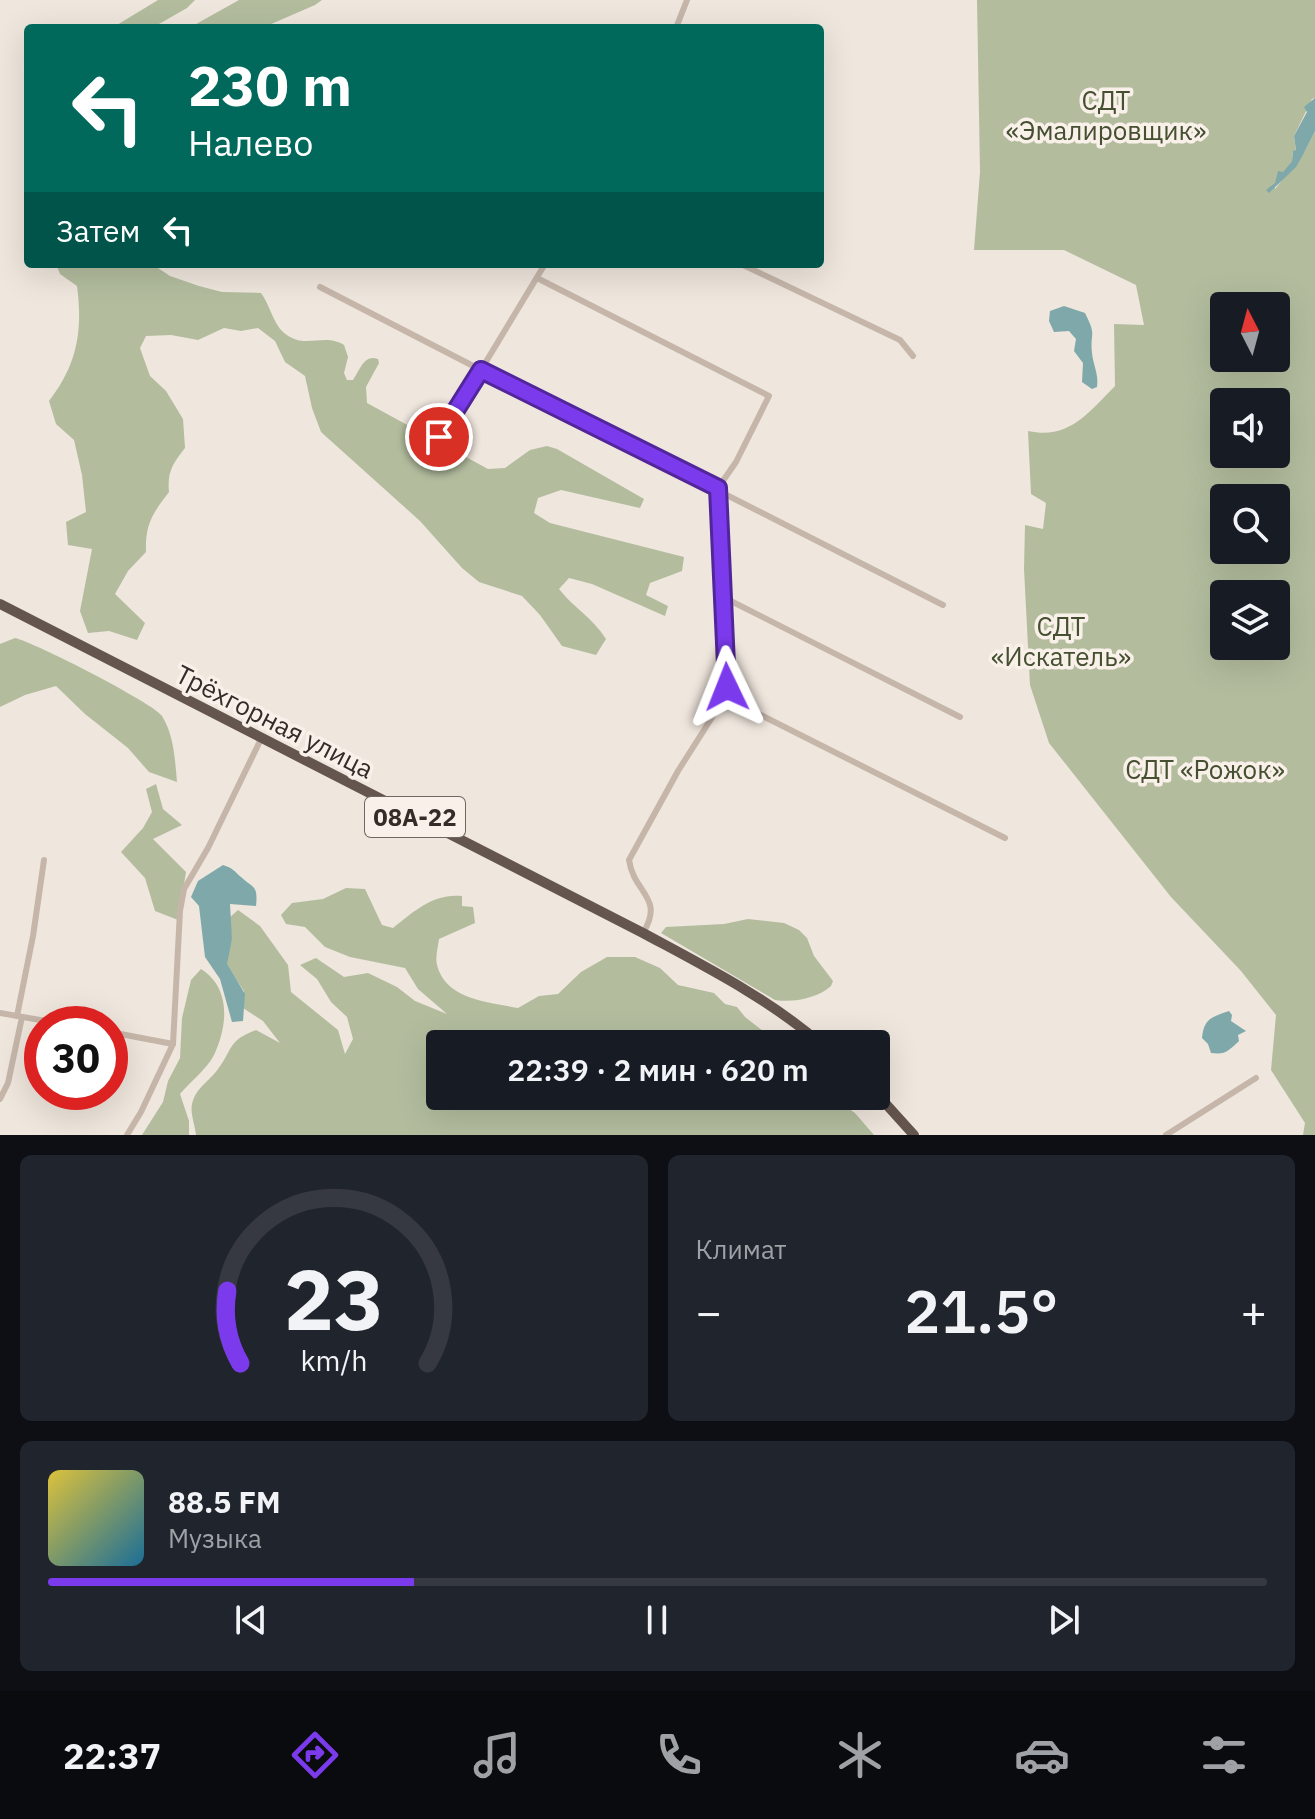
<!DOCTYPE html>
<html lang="ru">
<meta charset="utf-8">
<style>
:root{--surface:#171b24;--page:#20242c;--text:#f1f3f6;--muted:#9ea1a6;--line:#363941;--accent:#7c3aed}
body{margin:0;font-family:"IBM Plex Sans",sans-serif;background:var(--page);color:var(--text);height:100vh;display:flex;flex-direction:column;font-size:30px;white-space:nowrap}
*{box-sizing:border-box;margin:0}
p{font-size:26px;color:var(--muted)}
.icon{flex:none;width:44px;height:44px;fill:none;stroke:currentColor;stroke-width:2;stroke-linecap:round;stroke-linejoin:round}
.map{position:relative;height:1135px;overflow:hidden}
.drawer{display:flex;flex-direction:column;gap:20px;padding:20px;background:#0d0f14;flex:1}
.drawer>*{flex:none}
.guide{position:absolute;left:24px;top:24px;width:800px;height:244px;border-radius:8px;box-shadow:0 8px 32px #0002;background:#00695c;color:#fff;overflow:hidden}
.needle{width:52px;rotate:354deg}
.tools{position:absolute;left:1210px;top:292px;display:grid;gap:16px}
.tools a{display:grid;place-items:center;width:80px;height:80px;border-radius:8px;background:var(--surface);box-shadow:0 8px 32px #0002;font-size:40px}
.speed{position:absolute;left:24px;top:1006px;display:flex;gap:16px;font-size:40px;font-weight:700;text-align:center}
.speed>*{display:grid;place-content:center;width:104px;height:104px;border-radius:50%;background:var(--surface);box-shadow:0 8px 32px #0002;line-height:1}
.speed .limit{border:12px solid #d22;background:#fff;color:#111}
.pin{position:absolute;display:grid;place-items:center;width:68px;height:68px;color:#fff;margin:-34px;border:4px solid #fff;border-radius:50%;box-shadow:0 2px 8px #0007}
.me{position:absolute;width:88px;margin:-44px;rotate:358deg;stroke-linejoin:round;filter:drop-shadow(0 0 6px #0008)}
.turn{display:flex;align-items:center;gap:28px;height:168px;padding:0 32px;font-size:36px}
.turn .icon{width:104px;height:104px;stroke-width:2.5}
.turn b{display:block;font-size:56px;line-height:68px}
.then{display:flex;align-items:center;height:76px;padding:0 32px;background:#0003;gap:16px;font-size:30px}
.big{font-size:60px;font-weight:600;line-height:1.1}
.drawer .card{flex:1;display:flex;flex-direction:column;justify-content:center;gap:12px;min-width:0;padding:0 28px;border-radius:12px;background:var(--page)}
.drawer .dial{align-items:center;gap:0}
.dial svg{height:208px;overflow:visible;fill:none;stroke:var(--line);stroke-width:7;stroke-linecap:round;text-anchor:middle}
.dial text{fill:var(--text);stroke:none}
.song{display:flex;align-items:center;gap:24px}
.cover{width:96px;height:96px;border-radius:12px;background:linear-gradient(135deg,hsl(50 70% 55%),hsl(200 70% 35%))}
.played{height:8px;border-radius:4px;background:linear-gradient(90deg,var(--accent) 30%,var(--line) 30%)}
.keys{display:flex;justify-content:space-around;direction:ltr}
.heat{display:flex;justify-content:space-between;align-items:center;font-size:44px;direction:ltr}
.drawer .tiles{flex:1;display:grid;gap:20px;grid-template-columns:1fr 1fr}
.card:last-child{grid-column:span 2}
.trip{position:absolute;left:426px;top:1030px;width:464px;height:80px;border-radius:8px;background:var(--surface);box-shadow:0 8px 32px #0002;font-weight:600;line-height:80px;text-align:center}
.tabs{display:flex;height:128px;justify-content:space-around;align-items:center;background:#090b0e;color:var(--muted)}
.tabs .icon{width:56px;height:56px}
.tabs .selected{color:var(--accent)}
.tabs b{font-size:36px;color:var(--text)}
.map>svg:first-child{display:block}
.green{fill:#b3bd9e;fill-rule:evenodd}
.water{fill:#7ea8aa}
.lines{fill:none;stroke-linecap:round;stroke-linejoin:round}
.minor{stroke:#c6b6aa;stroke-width:6}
.trunk{stroke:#64554e;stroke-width:10}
.route-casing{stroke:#51269a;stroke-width:20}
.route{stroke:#7c3aed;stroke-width:14}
.labels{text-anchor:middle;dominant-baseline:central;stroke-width:7;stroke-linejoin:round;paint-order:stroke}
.shield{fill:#f8f0e9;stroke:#6f6763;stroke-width:2}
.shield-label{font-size:24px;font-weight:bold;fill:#342c29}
.park-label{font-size:26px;fill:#44502f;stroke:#f8f0e9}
.street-label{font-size:26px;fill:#342c29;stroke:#f8f0e9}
</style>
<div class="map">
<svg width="1315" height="1135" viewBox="0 0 1315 1135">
<rect width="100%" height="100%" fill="#efe6dd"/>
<!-- green -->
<g class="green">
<polygon points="158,0 195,0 187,8 152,28 112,28"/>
<polygon points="239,0 322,0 315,5 262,28 189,28"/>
<path d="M977 0H1315V98L1312 99 1294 136 1296 151H1293L1292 161 1275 183V189L1304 153 1315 131V1135H1303L1305 1123 1271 1070 1276 1015 1241 971 1171 897 1049 743 1030 685 1024 569 1025 525 1043 529 1046 503 1031 494 1028 431C1069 440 1088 413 1115 386L1114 324 1144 325 1136 285 1064 250H974L980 172ZM1224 306H1276V358H1224ZM1224 402H1276V454H1224ZM1224 498H1276V550H1224ZM1224 594H1276V646H1224Z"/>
<path d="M56 264H152L170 276 199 286 222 292 261 293C270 305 273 323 283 332 304 351 323 332 344 345L348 357 344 373 347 380H353C360 370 364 354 378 359L379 363 366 387 367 403 488 469 505 468 530 450 547 446 557 449 644 499 640 508 561 490 538 498 534 513 550 523 684 557 682 571 650 583 646 595 668 606 665 616 592 584 569 578 559 589C575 609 592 617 606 639L596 655 562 646 540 615 522 596 479 582 462 568 420 521 321 432 312 408 305 376 285 362 275 341 258 328 241 331 224 328 198 340 171 335 146 336 140 348 150 376 166 391 183 419 185 448C173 463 167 472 169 492 152 514 145 525 146 552L128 571 115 594 145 623 137 640 109 631 88 633 80 611 92 549 68 545 66 522 86 512 82 475 74 440 56 424 49 401C77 365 83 331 77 286L60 274Z"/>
<path d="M15 638C34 642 155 704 162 716 174 735 175 760 177 782L149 772 128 748 85 714 56 686 25 695 0 707V644Z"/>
<polygon points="156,784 163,809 182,825 153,839 186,872 178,920 155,911 145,878 121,852 143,828 152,812 146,789"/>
<path d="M346 888 365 889 382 925 393 928C414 911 434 893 462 896V906L473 907 475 923 439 939C438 947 435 958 437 965 446 1000 488 1002 518 1008L539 996 558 994 581 972 607 957H635L660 968 678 985 714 993 725 1004 737 1007 745 1017 780 1044H440V1096H831L855 1113 874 1135H196C195 1125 190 1113 192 1104 196 1087 209 1082 218 1069 234 1048 227 1041 256 1030L280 1043 263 1021 243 1008 244 991 224 962 232 939 229 918 238 910 260 926 288 965 291 992 338 1030 345 1054 353 1039 347 1017 331 1002 317 979 300 965 316 958 344 977 368 973 397 987 415 1001 447 1014 418 989 405 968 350 957 325 947 305 927 286 924 281 915 292 903 323 899Z"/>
<path d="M748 919 784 923 799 930 807 938 814 956 833 981 831 986C818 998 793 1003 775 1000L661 933 666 927 724 924Z"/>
<path d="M201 969C231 988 228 1025 214 1055 207 1069 190 1082 180 1094L189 1121V1135H142L163 1102 168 1081 180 1058 182 1018 191 980Z"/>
</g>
<!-- water -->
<g class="water">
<polygon points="1315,98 1315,131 1304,153 1296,167 1269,193 1266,190 1275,183 1278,171 1283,172 1292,161 1293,151 1296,150 1294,136 1307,112 1304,107"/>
<path d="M1064 306 1085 313C1097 337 1090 331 1092 353 1093 365 1099 374 1097 387L1092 389 1082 382 1083 363 1074 351 1076 339 1069 331 1054 332 1049 321 1050 311Z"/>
<path d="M223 865C233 868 234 871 241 877 254 889 258 885 256 906L230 904 232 939 227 964 245 994 243 1021 232 1022 220 979 205 957 199 906 191 897 198 881Z"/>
<path d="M1229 1011 1232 1015 1231 1021 1246 1031 1238 1035 1239 1041C1228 1051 1226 1055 1211 1053L1208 1044 1202 1038C1204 1018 1212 1017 1229 1011Z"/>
</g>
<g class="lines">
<!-- minor -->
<g class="minor">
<polyline points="676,28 687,0"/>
<polyline points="545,264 481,370 943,605"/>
<polyline points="741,264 900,340 913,356"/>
<path d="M537 278 769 396 736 462 718 488 725 697 678 771 629 860C634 894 665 897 643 933"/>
<polyline points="320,287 481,370 439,437"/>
<polyline points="723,597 960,717"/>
<polyline points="725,697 1005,838"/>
<polyline points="0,1013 63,1024"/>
<polyline points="17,1016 33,936 44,860"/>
<polyline points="110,1032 173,1044"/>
<polyline points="0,1099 8,1083 22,1017"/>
<polyline points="127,1135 141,1112 173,1044 180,911 184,889 208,848 261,739"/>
<polyline points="1166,1135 1256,1078"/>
</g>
<!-- trunk -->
<g class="trunk">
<path d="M0 604 643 933C704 966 768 998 821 1044"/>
<polyline points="876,1093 914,1135"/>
</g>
</g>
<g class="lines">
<!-- route casing -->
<g class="route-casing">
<polyline id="route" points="439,437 481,370 718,488 727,687"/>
</g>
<!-- route -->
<use href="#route" class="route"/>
</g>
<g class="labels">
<!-- shield labels -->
<rect class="shield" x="365" y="797" width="100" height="40" rx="6"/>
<g class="shield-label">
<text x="415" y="817">08А-22</text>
</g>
<!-- park labels -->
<g class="park-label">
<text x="1106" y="100">СДТ<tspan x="1106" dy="30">«Эмалировщик»</tspan></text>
<text x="1061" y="626">СДТ<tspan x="1061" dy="30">«Искатель»</tspan></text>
<text x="1205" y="769">СДТ «Рожок»</text>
</g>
<!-- street labels -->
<g class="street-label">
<text transform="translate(275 721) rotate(27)">Трёхгорная улица</text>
</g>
</g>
</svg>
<div class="tools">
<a><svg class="needle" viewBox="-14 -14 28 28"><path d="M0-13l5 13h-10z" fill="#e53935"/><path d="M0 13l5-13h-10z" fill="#9ea1a6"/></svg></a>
<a><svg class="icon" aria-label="sound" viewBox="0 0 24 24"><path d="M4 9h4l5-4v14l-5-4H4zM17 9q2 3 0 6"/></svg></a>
<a><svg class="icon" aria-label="search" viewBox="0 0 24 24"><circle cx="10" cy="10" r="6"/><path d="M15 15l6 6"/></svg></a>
<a><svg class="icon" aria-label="layers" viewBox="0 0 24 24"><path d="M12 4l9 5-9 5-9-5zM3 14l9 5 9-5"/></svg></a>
</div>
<div class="speed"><div class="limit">30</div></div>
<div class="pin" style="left:439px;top:437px;background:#d93025"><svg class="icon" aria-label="arrive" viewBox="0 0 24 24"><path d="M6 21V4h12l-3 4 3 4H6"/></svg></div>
<svg class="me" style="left:727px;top:687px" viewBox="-20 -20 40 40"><path d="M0-17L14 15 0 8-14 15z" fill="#7c3aed" stroke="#fff" stroke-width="4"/></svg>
<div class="trip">22:39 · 2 мин · 620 m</div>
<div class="guide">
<div class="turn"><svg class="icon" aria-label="left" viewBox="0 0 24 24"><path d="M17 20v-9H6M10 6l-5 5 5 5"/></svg><div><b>230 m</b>Налево</div></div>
<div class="then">Затем<svg class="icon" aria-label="left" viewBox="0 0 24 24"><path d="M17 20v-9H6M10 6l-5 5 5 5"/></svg></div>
</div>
</div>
<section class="drawer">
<div class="tiles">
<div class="card dial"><svg viewBox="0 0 100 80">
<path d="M14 69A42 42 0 1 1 86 69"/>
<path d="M14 69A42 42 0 0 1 9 41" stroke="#7c3aed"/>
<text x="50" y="56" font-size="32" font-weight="700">23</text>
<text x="50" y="72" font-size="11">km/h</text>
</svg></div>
<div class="card"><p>Климат</p>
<div class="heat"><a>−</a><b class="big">21.5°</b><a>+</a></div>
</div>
<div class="card">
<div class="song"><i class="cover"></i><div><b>88.5 FM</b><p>Музыка</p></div></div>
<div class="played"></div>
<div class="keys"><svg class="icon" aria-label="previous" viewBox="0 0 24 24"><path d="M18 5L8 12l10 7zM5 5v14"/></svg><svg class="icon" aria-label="pause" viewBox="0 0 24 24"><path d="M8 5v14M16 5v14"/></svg><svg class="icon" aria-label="next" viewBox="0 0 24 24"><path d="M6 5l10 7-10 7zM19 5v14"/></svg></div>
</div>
</div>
</section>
<nav class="tabs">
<b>22:37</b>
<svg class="icon selected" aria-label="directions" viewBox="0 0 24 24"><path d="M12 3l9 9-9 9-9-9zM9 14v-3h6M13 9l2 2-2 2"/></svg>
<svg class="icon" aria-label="music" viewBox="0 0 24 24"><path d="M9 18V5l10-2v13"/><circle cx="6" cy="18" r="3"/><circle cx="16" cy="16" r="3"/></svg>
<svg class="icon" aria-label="phone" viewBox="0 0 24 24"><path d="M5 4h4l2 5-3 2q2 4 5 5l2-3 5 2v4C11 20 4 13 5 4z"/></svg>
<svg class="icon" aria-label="climate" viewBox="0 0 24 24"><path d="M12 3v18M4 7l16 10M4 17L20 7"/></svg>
<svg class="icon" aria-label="car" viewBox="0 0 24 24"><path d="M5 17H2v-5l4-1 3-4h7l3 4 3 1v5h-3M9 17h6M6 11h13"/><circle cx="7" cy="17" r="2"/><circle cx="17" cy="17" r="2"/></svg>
<svg class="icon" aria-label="filters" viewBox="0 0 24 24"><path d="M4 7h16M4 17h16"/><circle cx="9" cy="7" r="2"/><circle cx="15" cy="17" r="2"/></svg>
</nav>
